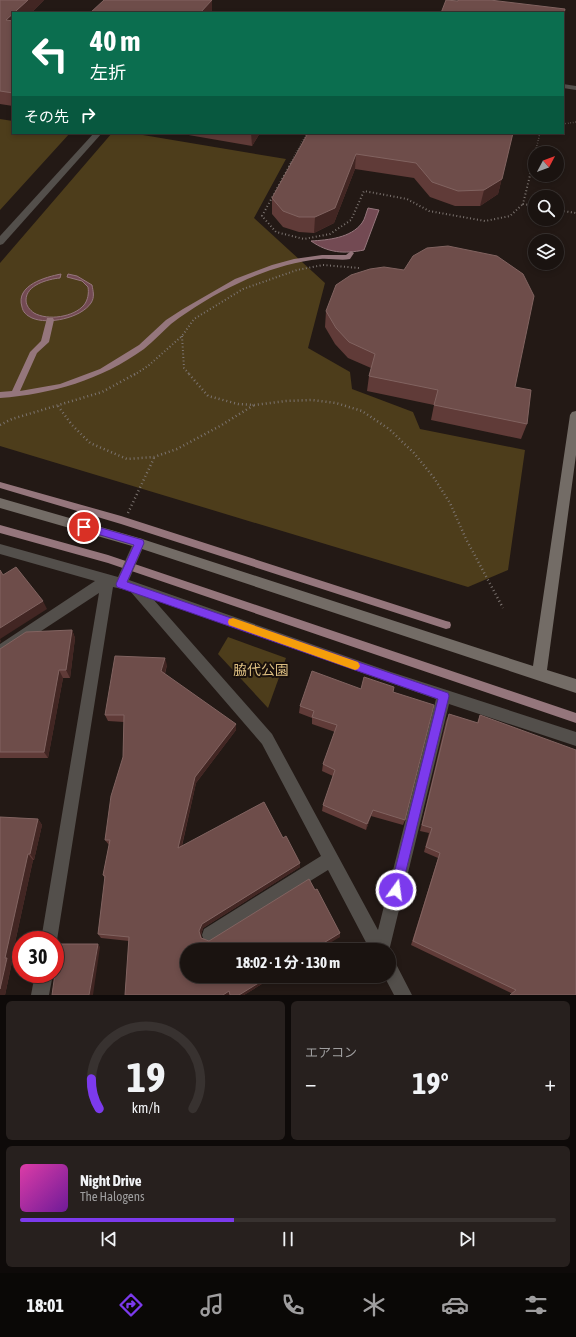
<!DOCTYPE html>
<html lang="ja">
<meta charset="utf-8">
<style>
:root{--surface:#1a1310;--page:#27201e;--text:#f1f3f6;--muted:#9f9e9f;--line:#383230;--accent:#7c3aed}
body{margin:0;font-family:"Asap Condensed","Noto Sans JP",sans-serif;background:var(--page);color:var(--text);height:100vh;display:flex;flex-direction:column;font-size:15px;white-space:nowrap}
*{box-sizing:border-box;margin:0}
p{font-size:13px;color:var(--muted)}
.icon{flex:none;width:22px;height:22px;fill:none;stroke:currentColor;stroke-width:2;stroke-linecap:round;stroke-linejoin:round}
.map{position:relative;height:995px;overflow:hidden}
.details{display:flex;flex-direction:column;gap:6px;padding:6px;background:#0e0a09;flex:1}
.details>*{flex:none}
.hud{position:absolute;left:12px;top:12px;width:552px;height:122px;border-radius:0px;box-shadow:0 2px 6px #0003,0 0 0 1px var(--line);background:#0b6e4f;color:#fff;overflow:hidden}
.needle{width:26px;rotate:49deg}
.fabs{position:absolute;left:528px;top:146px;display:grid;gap:8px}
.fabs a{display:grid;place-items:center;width:36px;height:36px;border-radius:50%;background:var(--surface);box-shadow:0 2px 6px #0003,0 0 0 1px var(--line);font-size:20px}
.speed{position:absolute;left:12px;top:931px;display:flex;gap:8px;font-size:20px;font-weight:700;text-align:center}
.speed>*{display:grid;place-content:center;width:52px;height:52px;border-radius:50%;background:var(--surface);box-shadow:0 2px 6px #0003,0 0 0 1px var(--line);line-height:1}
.speed .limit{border:6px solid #d22;background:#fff;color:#111}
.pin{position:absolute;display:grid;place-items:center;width:34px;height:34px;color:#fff;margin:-17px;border:2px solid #fff;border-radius:50%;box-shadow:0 1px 4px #0007}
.me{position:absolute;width:44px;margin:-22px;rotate:14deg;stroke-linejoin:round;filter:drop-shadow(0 0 3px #0008)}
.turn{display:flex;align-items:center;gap:14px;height:84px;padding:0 12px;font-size:18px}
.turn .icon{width:52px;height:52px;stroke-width:2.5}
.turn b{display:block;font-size:28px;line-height:34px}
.then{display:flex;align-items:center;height:38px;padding:0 12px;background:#0003;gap:8px;font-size:15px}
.big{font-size:30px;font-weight:700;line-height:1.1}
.details .widget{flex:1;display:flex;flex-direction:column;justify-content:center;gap:6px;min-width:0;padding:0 14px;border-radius:6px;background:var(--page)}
.details .dial{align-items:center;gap:0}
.dial svg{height:104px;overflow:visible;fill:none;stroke:var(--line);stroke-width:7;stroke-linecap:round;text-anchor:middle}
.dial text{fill:var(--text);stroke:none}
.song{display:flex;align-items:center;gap:12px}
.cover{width:48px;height:48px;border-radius:6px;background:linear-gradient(135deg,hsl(320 70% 55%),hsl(280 70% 35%))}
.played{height:4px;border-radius:2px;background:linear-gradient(90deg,var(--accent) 40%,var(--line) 40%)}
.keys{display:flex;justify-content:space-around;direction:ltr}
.heat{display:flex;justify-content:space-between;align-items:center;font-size:22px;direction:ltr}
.details .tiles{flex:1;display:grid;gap:6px;grid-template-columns:1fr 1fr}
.widget:last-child{grid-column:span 2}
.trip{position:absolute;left:180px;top:943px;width:216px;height:40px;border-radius:20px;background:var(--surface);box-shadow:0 2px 6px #0003,0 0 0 1px var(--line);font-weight:700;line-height:40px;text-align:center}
.dock{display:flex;height:64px;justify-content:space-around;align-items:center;background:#0a0806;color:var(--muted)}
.dock .icon{width:28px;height:28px}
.dock .current{color:var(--accent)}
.dock b{font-size:18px;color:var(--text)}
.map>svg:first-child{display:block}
.green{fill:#4d3d1b}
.water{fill:#734a53;stroke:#95767c}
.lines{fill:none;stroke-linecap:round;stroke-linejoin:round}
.stream{fill:#95767c;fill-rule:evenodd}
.path-far2{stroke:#7c7470;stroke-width:1.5;stroke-dasharray:0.5 2;stroke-linecap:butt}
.path-far1{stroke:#7c7470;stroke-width:2;stroke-dasharray:1 2.5;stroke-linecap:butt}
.path{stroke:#7c7470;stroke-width:2.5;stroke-dasharray:1 3;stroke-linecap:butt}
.street{fill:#534f4b;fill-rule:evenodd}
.secondary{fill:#736c66;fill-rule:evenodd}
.wall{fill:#603b38}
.shaded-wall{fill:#422623}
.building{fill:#6e4d4a;stroke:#816360}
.route{fill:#7c3aed;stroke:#51269a}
.slow{fill:#f59e0b}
.labels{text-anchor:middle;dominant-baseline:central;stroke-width:4;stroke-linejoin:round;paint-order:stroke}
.park-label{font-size:14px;fill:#dcbe81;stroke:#19100c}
</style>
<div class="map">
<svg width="576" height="995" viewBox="0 0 576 995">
<rect width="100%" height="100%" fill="#231915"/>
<!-- green -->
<g class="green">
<polygon points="0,119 13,121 13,133 70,133 0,210"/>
<polygon points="112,133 131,133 286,159 254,218 325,283 308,348 350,372 352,389 413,412 420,429 525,450 508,570 468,587 0,446 0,263"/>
<polygon points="228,637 286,658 268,708 218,654"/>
</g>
<!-- water -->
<g class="water">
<path d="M368 208 379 210 364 250C344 254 328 253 311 241 328 240 351 238 362 223 365 219 366 213 368 208Z"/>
<path d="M61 274 60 278C48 279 26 285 26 300 26 306 30 310 34 313 48 321 74 317 84 305 88 300 89 293 88 287L82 281 67 277 68 274 77 276 92 285C93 291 95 297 91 303 81 318 48 325 32 318 26 315 23 312 22 307 15 285 46 277 61 274Z"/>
</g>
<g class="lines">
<!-- stream -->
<g class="stream">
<path d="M351 251 354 253 350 259C341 261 330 258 320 259 292 262 264 271 239 283 215 294 192 308 171 324 162 332 154 341 144 349 101 380 52 394 0 398V392L12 391 30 352 41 341 47 318H53L54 320 49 342 37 353 20 391 60 384 100 369 139 345 166 320 183 309 235 279 272 265 294 259 322 255H346Z"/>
<polygon points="0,482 121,516 446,621 450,622 451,625 450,628 446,629 121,524 0,488"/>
<polygon points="0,525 108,555 576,713 576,723 108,563 0,533"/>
</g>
<!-- path-far2 -->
<g class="path-far2">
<polyline points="563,124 576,122"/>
<polyline points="535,153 540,133"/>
<polyline points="290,164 307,133"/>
<polyline points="533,164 535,155"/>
</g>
<!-- path-far1 -->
<g class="path-far1">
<polyline points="291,163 262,216 276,232 304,239 330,234 351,220 364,191 407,199 429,211 485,221 510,216 523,204"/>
<polyline points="533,163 523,204 535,206"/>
<polyline points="557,210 576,213"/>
<polyline points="182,336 184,368 190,375"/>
<polyline points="134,375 148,366 182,336 194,319 243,289 297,270 323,265 359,268"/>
</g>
<!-- path -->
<g class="path">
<polyline points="189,374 208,396 238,404 254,405 286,401 312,400 336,403 362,411 389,429 414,453 434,478 450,503 466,539 503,608"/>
<polyline points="58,406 72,425 90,443 127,459 154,457 177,449 220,426 254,405"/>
<polyline points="0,425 12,419 102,392 135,374"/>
<polyline points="128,513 154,458"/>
</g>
<!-- street -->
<g class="street">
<polygon points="563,84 576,86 576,90 563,88"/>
<polygon points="94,133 102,133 3,244 0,245 0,236"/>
<path d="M139 538 143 539 145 543 129 580 391 672 576 732V746L449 704 389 951V950H370L328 870 210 943 204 941 202 935 204 929 321 856 262 744 130 591 113 587 57 940 55 946V940H41L99 593 0 658V644L95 581 0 554V544L118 577 135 539ZM153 599 436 699 378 930 272 734Z"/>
<polygon points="389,959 395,962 412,995 394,995 384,976 389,976"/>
<polygon points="35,974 53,974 49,995 31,995"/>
</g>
<!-- secondary -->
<polygon class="secondary" points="576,411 576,455 547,670 576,679 576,693 139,548 0,508 0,498 139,538 533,666 570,415 572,412"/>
</g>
<!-- wall -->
<g class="wall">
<polygon points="0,0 44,0 31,13 13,13 13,106 0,104"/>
<polygon points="177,133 260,133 252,146"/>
<polygon points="308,133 513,133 498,194 480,206 455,206 430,197 414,178 355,169 334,223 314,233 299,232 283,227 272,214 272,198"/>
<polygon points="326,311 515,387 527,424 521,439 431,420 434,405 367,391 369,376 371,368 348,358 335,344 325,327"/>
<polygon points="72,630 75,638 70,678 63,678 48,758 0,758 0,649"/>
<polygon points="167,665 165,674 236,730 196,783 182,846 283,838 300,867 203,928 201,935 202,938 209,941 315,890 340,933 340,937 187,976 275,976 244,995 230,994 229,995 125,995 129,941 101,938 98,934 105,879 103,875 109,845 105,840 123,757 124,722 108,721 105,715"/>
<polygon points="361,689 393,692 405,820 403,825 371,816 366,830 322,811 323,805 333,776 322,771 323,764 335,732 312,724 312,718 299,713 300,706"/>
<polygon points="449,714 477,723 480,715 576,995 511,993 411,945 438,858 424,852 429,833 420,831 446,721"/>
<polygon points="0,817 38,819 42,825 34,860 33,860 11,961 12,962 5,995 0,995"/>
</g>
<!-- shaded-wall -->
<g class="shaded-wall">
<polygon points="28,0 44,0 31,13 14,13"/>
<polygon points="212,0 212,13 200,13"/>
<polygon points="13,14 13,30 6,20"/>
<polygon points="251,133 260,133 252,146"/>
<polygon points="513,133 498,194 480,206 484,190"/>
<polygon points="356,154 355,169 334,223 314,233 315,217"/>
<polygon points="43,601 47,609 0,639 1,641 0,643 0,628"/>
<polygon points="72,630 75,638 70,678 66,670"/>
<polygon points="165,658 167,665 163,678 161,671"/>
<polygon points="59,670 63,678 48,758 44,752"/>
<polygon points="236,724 236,730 196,783 180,853 178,848 195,777"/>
<polygon points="373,810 371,816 366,830 367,824"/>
<polygon points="38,819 42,825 34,860 30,854"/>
<polygon points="28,854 33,860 11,961 12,962 5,995 0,995 0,989 5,958"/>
<polygon points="300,863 300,867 203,928 201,935 203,941 199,931 202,924"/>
<polygon points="340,933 340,937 318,950 312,950"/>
<polygon points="98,944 100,947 93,995 89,995"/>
<polygon points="270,976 275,976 244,995 239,995"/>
<polygon points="229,991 230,994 229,995 223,995"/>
</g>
<!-- building -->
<g class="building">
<polygon points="0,0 28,0 6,20 13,21 13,93 0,91"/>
<polygon points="104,0 212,0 200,13 90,13"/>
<polygon points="446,0 458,1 458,0 490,0 565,9 563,19 563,13 441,13"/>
<polygon points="308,133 513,133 502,179 484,190 458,191 432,182 416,163 356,154 335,208 315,217 299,217 283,211 272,198"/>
<polygon points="448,246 497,256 523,274 534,296 515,387 531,390 527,424 434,405 438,390 369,376 375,354 349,342 336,328 326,311 336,285 351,275 370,269 384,267 404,270 413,256 427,248"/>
<polygon points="16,567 43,601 0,628 0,570 3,575"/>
<polygon points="72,630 66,670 59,670 44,752 0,752 0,649 26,632"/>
<polygon points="115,656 165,658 161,671 236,724 195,777 178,848 264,802 283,838 286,836 300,863 202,924 199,931 201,938 209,941 309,879 315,890 317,889 340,933 312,950 187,950 187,976 270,976 239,995 230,995 229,991 223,995 125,995 129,937 98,934 105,876 103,875 110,840 105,840 111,796 123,757 124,715 105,715"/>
<polygon points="312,671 361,689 364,677 394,687 393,692 434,705 405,820 373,810 367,824 323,805 335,770 323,764 337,725 312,717 314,711 300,706"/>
<polygon points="449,714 478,723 480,715 576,750 576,995 510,995 516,990 413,941 440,853 426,847 432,828 422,825"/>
<polygon points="0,817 38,819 30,854 28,854 5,958 7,958 0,989"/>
<polygon points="59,944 98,944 89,995 52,995"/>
</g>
<!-- route -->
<polygon class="route" points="84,523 143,540 144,543 127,582 448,693 449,696 400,895 396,897 391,895 390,890 438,699 117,587 116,584 134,545 80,529 79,527 80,524"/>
<!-- slow -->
<polygon class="slow" points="233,618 355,661 358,662 360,666 358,669 355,670 229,625 228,622 229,619"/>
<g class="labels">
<!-- park labels -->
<g class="park-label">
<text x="261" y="670">脇代公園</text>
</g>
</g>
</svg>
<div class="fabs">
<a><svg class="needle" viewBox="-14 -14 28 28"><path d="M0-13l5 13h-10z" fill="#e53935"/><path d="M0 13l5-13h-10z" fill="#9f9e9f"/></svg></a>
<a><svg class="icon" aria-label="search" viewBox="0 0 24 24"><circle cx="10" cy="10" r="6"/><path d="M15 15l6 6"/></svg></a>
<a><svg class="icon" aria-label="layers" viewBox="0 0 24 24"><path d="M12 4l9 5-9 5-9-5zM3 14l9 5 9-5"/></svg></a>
</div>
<div class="speed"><div class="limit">30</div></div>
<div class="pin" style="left:84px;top:527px;background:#d93025"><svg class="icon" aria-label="arrive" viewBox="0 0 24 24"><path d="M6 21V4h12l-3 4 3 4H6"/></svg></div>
<svg class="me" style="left:396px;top:890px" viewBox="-20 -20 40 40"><circle r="17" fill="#7c3aed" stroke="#fff" stroke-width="3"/><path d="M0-11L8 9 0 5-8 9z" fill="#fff"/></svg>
<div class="trip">18:02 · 1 分 · 130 m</div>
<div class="hud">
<div class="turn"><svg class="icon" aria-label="left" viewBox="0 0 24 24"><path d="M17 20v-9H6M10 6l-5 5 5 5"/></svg><div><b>40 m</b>左折</div></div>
<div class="then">その先<svg class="icon" aria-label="right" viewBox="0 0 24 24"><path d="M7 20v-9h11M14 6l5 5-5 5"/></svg></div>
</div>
</div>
<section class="details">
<div class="tiles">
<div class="widget dial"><svg viewBox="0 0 100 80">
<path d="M14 69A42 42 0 1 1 86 69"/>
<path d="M14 69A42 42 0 0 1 8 46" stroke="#7c3aed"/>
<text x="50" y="56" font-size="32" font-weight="700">19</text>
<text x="50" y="72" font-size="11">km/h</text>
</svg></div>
<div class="widget"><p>エアコン</p>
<div class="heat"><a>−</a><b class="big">19°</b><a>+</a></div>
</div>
<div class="widget">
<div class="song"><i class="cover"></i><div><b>Night Drive</b><p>The Halogens</p></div></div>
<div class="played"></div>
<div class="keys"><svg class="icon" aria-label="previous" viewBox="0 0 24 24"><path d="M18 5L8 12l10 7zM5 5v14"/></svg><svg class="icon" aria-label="pause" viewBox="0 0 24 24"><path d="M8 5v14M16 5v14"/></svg><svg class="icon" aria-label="next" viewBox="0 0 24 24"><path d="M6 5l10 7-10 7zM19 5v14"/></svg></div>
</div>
</div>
</section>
<nav class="dock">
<b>18:01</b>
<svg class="icon current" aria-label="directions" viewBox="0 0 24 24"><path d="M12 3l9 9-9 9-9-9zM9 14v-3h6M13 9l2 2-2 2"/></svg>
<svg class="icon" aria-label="music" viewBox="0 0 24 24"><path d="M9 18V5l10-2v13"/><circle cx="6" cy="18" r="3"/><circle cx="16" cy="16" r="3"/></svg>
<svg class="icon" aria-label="phone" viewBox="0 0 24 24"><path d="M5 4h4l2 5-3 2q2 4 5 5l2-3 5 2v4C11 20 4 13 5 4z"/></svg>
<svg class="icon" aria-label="climate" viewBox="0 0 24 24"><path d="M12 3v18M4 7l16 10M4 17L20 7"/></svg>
<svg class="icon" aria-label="car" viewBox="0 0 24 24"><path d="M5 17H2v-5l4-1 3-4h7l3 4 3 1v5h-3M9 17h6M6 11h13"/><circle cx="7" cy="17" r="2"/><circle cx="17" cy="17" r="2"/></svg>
<svg class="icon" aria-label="filters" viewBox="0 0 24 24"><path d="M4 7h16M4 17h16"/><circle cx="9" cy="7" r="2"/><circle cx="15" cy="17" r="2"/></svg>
</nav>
